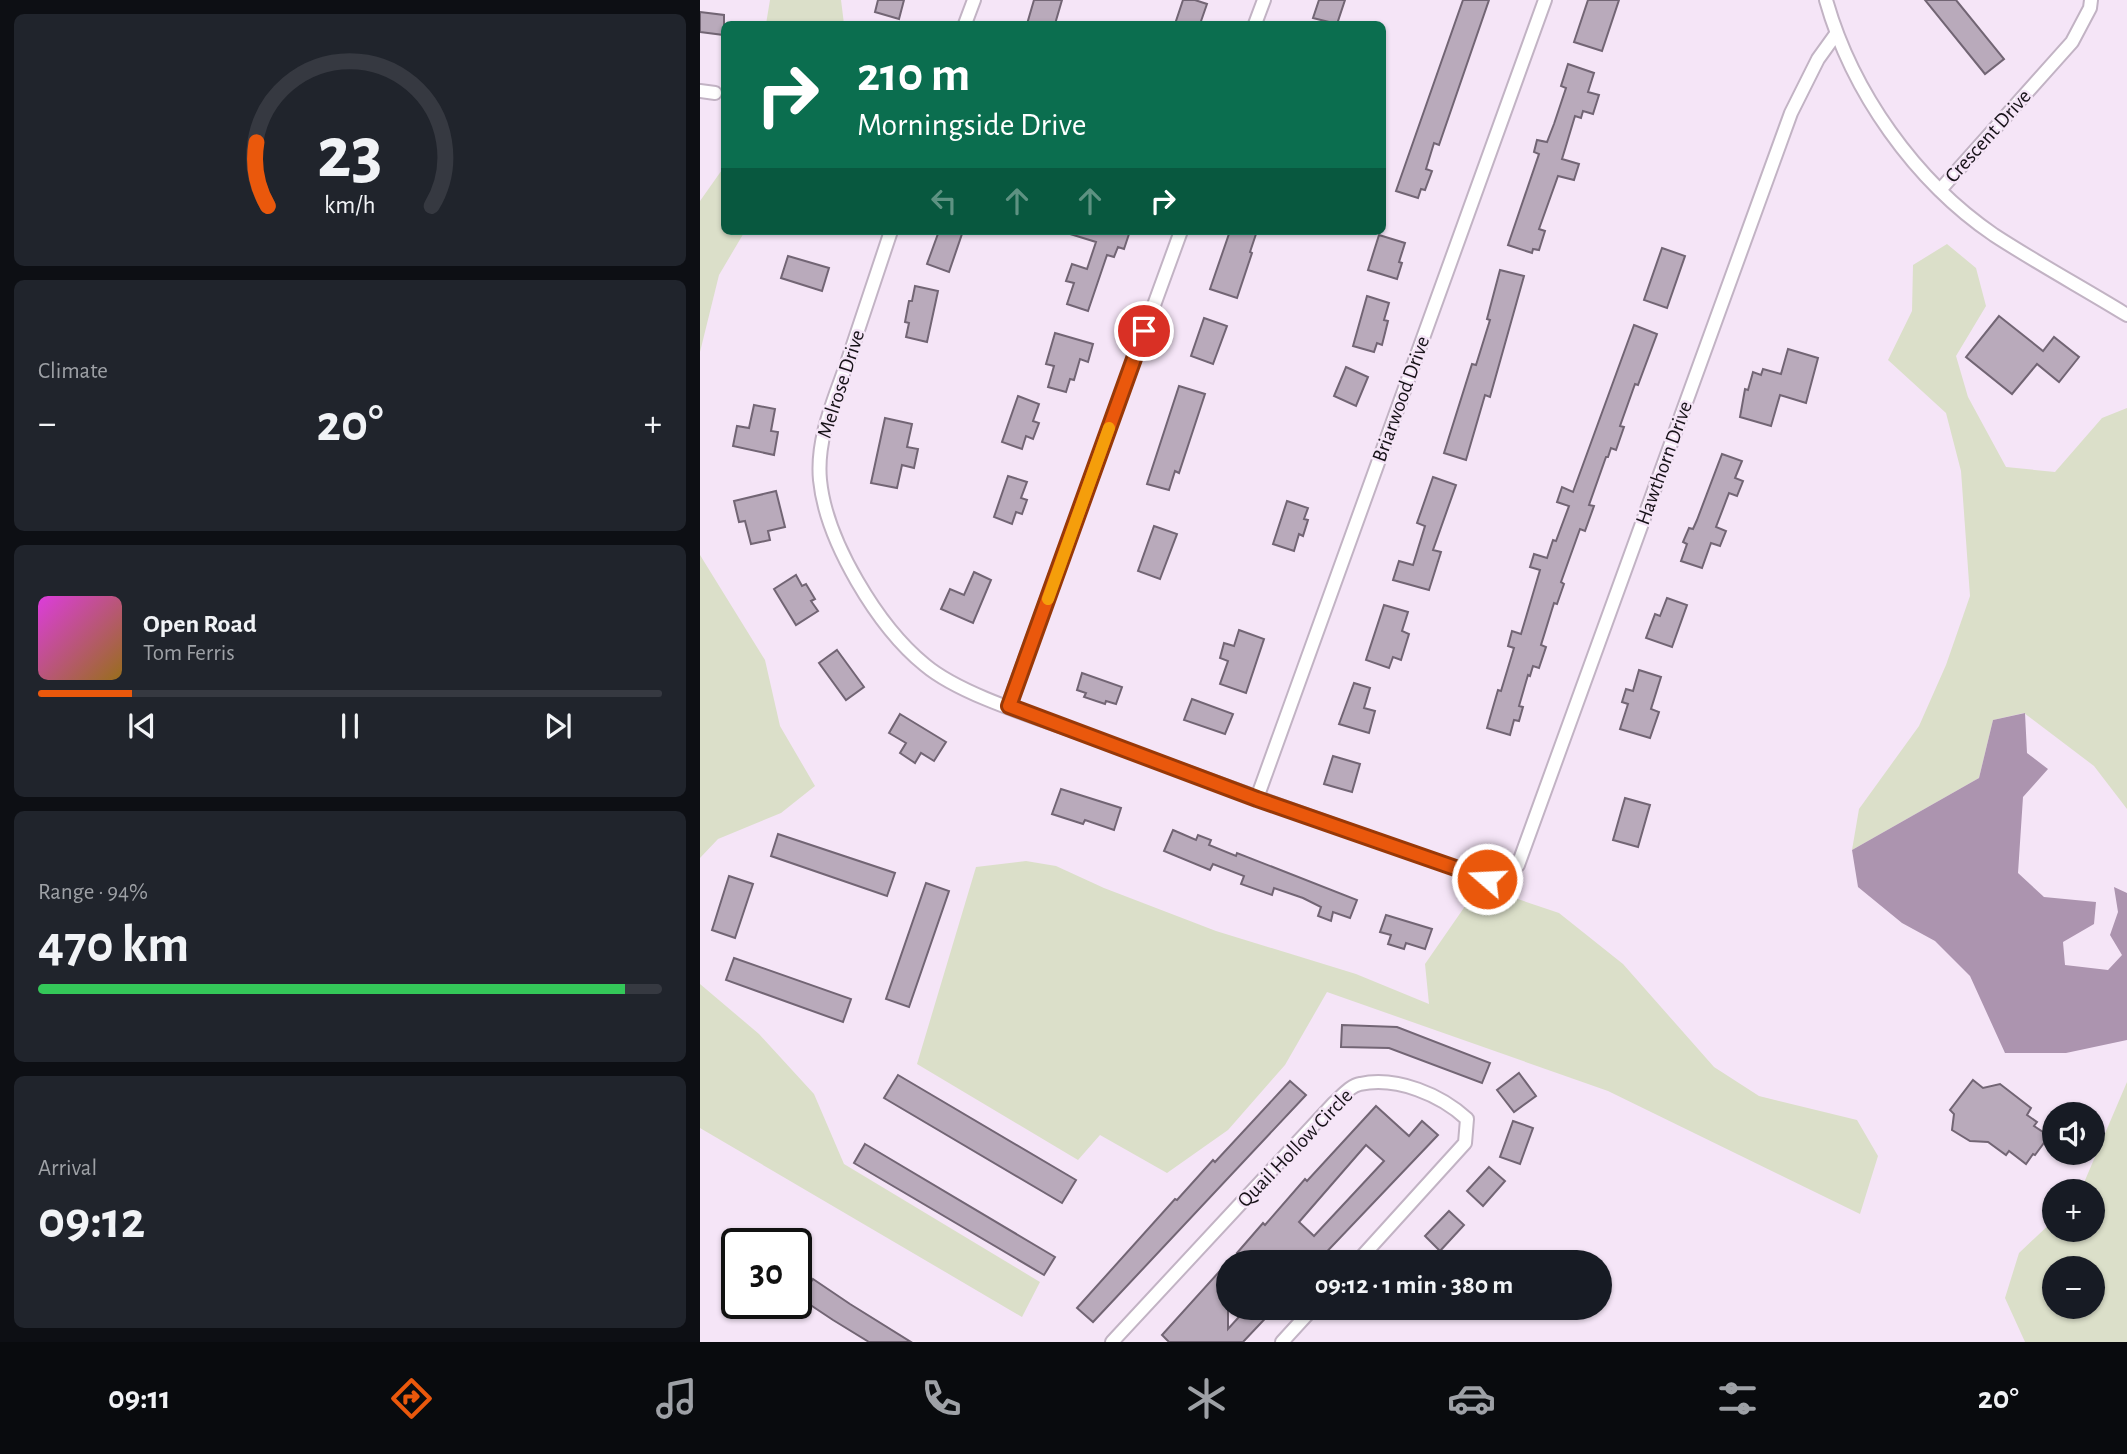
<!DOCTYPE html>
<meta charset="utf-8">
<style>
:root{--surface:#171b24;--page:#20242c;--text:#f1f3f6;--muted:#9ea1a6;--line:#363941;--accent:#ea580c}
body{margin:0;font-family:"Alegreya Sans",sans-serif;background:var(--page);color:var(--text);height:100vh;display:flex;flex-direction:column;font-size:26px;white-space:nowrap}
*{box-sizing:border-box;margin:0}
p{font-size:23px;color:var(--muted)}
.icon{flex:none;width:38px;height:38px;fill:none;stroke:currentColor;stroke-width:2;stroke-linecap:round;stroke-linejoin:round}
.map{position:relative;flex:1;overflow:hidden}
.panel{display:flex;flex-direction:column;gap:14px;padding:14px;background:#0d0f14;width:700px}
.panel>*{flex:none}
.hud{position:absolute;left:21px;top:21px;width:665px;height:214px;border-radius:10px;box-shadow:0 2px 5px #0004;background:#0b6e4f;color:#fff;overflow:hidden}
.buttons{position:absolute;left:1342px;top:1102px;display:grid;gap:14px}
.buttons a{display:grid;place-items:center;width:63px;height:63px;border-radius:50%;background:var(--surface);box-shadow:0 2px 5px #0004;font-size:35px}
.speed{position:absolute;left:21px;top:1228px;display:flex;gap:14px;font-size:35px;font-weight:700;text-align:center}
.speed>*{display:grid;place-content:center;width:91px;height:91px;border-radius:50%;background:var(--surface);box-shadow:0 2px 5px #0004;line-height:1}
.speed .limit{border:4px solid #111;border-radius:10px;background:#fff;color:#111}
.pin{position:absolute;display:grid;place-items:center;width:60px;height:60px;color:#fff;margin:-30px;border:4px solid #fff;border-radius:50%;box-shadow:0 2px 7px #0007}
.me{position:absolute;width:77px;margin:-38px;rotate:289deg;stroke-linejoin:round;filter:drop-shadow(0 0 5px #0008)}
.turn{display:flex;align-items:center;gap:24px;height:147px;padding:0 21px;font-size:32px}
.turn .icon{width:91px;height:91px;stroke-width:2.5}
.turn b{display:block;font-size:49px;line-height:60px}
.lanes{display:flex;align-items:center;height:66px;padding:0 21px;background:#0003;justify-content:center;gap:35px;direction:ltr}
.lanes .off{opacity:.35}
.big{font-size:52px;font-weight:700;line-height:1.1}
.panel .widget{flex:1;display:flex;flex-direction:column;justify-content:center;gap:10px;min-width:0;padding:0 24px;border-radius:10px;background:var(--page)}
.panel .dial{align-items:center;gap:0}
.dial svg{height:182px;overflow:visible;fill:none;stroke:var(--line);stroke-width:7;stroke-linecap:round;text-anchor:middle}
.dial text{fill:var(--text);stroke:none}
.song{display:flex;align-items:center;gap:21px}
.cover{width:84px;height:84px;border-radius:10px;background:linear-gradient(135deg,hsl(300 70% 55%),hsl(40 70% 35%))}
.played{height:7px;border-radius:4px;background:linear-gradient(90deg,var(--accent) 15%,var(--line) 15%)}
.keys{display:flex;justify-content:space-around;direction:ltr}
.heat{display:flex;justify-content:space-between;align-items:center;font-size:38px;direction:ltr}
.charge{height:10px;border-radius:5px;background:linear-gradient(90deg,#34c759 94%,var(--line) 0)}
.trip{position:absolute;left:516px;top:1250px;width:396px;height:70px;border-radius:35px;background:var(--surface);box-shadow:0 2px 5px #0004;font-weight:700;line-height:70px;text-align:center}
.tab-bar{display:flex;height:112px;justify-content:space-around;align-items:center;background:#090b0e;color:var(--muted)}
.tab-bar .icon{width:49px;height:49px}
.tab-bar .selected{color:var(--accent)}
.tab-bar b{font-size:32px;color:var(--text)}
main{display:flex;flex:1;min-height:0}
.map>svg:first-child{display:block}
.green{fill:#dbdfc9;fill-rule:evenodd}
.water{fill:#ac94af}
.building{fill:#b9aabb;stroke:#726574;stroke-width:2;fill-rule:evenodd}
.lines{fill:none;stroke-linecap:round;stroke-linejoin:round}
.street-casing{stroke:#c2b3c4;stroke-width:16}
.street{stroke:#fff;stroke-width:12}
.route-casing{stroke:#983908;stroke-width:18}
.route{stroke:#ea580c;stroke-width:12}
.slow{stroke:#f59e0b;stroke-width:12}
.labels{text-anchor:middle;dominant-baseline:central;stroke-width:5;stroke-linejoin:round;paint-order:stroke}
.street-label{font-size:21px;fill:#171218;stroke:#f5e5f7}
</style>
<main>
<section class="panel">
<div class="widget dial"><svg viewBox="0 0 100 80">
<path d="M14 69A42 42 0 1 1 86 69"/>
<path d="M14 69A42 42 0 0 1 9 41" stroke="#ea580c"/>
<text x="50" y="56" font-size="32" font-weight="700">23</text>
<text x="50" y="72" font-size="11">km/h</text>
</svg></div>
<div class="widget"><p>Climate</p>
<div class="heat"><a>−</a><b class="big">20°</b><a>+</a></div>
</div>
<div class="widget">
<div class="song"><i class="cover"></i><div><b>Open Road</b><p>Tom Ferris</p></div></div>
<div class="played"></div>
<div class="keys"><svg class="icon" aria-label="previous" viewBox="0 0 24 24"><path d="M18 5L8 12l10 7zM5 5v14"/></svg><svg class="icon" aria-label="pause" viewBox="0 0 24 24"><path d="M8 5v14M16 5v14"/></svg><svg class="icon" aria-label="next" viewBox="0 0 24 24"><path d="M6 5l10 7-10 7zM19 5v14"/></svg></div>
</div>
<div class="widget"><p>Range · 94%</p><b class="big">470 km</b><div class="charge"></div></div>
<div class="widget"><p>Arrival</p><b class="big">09:12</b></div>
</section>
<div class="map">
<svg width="1427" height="1342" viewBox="0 0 1427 1342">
<rect width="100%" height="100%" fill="#f5e5f7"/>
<!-- green -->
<g class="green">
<polygon points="70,0 141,0 144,24 66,24"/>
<polygon points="24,167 24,231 45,231 19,275 0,352 0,201"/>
<polygon points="1247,244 1276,268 1286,306 1256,356 1268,397 1306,467 1355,472 1402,418 1427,408 1427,809 1394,766 1324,713 1293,720 1279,778 1152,850 1159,809 1219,726 1246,665 1270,596 1261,471 1246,413 1188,360 1212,311 1213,265"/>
<polygon points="0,555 65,660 80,726 115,786 81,813 18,839 0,858"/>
<polygon points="326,861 356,866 404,888 516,931 656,974 729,1004 725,964 779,886 859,913 923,964 1014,1067 1059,1096 1157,1120 1178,1156 1160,1214 908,1091 627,992 585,1065 528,1130 467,1173 400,1135 378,1160 217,1064 276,867"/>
<polygon points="0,984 59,1034 114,1094 144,1164 340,1282 322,1317 0,1128"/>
<path d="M1427 1082V1342H1325L1305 1298 1319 1253 1354 1220V1230H1393V1192H1380ZM1354 1269H1393V1307H1354Z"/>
</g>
<!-- water -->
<polygon class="water" points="1325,713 1327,753 1348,769 1323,797 1318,873 1344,897 1396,902 1394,924 1363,942 1365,965 1408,970 1422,955 1410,935 1418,912 1414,887 1427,893 1427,1040 1366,1053 1305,1053 1270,976 1235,941 1202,923 1158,887 1152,850 1279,778 1293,720"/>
<!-- building -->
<g class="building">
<polygon points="178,0 204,0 199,19 175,12"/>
<polygon points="334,0 362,0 355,24 327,24"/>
<polygon points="483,0 495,0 507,4 500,24 475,24"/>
<polygon points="619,0 645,0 637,24 613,18"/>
<polygon points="763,0 789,0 739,145 734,143 726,169 732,171 725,190 721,189 718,198 696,191"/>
<polygon points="888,0 919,0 902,51 874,42"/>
<polygon points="1225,0 1256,0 1304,59 1285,74"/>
<polygon points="0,12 24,15 24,35 0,32"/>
<polygon points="868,64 894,73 888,92 899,95 893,114 883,111 881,118 875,116 862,159 879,164 874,180 858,176 839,229 845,231 839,250 833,249 832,253 808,245 839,154 834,152 837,140 847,142 854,124 866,88 861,86"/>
<polygon points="239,231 263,231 249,272 227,264"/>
<polygon points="370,231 430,231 424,249 418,247 414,257 407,255 388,311 367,304 374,283 366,281 372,264 387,269 396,242 370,234"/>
<polygon points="530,231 557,231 550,252 552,253 537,298 510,289"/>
<polygon points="679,235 705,243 699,262 702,263 697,279 668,270"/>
<polygon points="962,248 985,256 967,308 944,300"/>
<polygon points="88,256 129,268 122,291 81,278"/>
<polygon points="800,270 824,276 790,397 785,395 766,460 744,453 772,364 776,365 790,320 787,319"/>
<polygon points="215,286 238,291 227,342 206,337 209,323 205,322 209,301 212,301"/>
<polygon points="667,296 689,303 684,320 688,321 682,345 677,343 674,352 653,346"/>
<polygon points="1299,316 1343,351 1354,337 1379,357 1359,382 1337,364 1312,394 1266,357"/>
<polygon points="504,318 527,326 513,364 491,356"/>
<polygon points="934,325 957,334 938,385 935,384 920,426 924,427 916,450 911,448 908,457 906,457 889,505 894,506 885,531 880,529 861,582 864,584 857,604 854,603 841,645 846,647 839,668 833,666 830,676 828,675 819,706 823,707 819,721 814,720 810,735 787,728 798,690 801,691 814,648 808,646 812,631 821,634 840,570 830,567 834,554 847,558 853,540 856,541 869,506 857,502 862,487 873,492"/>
<polygon points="355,333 393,344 388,362 380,359 374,380 370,379 366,392 348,387 354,366 346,364"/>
<polygon points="1088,349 1118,358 1106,403 1080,395 1071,426 1040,417 1045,389 1048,390 1053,372 1061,375 1063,369 1081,374"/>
<polygon points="646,367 668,377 656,406 634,396"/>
<polygon points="479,386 505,394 479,473 475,471 469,490 447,484"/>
<polygon points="318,396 339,404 333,421 339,423 333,439 326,436 322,449 302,442"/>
<polygon points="54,405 75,409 71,431 78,432 74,455 33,446 37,426 49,428"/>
<polygon points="185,418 212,424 207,447 218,449 214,468 202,465 197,488 171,483"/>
<polygon points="1022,454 1042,461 1035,478 1043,481 1037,496 1029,493 1016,527 1026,531 1020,546 1011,543 1002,568 981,561 987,544 983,542 989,528 993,529 997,520"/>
<polygon points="308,476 327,482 321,498 327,500 322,514 316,512 312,524 294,517"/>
<polygon points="733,477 756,485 733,550 741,552 729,590 693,580 699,561 713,565 725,526 717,523"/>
<polygon points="76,491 85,527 68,531 70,540 51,544 45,521 39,522 34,501"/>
<polygon points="587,501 608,508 604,519 608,520 603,536 599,534 594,551 573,544"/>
<polygon points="454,526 477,534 460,579 438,571"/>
<polygon points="274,572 291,580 273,623 241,609 250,589 264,595"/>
<polygon points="96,575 102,586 106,584 115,599 111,601 118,611 96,625 74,589"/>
<polygon points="967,598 987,605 972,647 946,638 955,614 960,616"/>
<polygon points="684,605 708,612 702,631 709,634 701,660 693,657 689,668 666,660"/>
<polygon points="539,630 564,639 546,693 520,684 528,661 520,658 524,643 534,646"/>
<polygon points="137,650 164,687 146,700 119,663"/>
<polygon points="939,670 961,677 951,709 959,712 950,738 920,729 928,704 922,702 926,689 933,691"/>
<polygon points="382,673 422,687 416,704 406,701 405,704 384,697 386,693 377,690"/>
<polygon points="654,683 670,688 664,708 675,711 669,733 639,724"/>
<polygon points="492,699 533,714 525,734 484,720"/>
<polygon points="200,714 246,742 234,761 221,753 215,763 200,753 206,743 189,733"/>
<polygon points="633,756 660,764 652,792 624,784"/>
<polygon points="361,789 421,808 414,830 385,820 383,824 352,814"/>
<polygon points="925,798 950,805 938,847 913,840"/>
<polygon points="473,830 496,840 498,835 511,840 509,845 536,856 537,853 657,900 650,918 633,912 631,921 618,916 621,907 603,898 574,888 572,895 541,884 544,876 513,864 510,870 464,851"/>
<polygon points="78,834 195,873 187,896 71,856"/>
<polygon points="29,876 53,884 35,938 12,930"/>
<polygon points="226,883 249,891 209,1007 186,999"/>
<polygon points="686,915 732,929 725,949 706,943 704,949 688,944 691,935 680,932"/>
<polygon points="34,958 151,999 143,1022 26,980"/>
<polygon points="642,1025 697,1027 790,1063 782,1083 689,1048 641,1047"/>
<polygon points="819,1073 836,1096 814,1112 797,1090"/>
<polygon points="198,1075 376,1180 362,1203 184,1098"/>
<polygon points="1273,1080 1283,1088 1300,1084 1331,1108 1327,1115 1337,1122 1334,1126 1349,1136 1335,1155 1333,1154 1326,1164 1309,1151 1306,1155 1288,1142 1270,1141 1252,1130 1254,1114 1250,1110"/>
<polygon points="590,1081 606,1095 393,1322 377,1308 475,1199 477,1200 513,1160 515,1162"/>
<path d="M676 1106 709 1136 722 1121 738 1135 617 1262H548L537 1253 563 1223 565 1225 605 1179 607 1181ZM666 1145 684 1161 614 1236 599 1222Z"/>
<polygon points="813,1121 833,1128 820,1164 800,1157"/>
<polygon points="165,1144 355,1257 344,1275 154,1163"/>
<polygon points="789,1167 805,1181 783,1206 767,1191"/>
<polygon points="749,1211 764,1225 740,1251 725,1236"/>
<polygon points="528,1262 528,1329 548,1307 576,1307 543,1342 469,1342 462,1335"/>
<polygon points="113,1279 150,1304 211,1342 169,1342 133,1320 100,1298"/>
</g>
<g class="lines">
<!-- street casing -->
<g class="street-casing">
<g id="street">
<path d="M1126 0C1152 92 1215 181 1294 235 1337 263 1383 288 1427 315"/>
<polyline points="265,24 274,0"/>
<polyline points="555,24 564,0"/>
<polyline points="0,91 15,93"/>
<polyline points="1240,190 1372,42 1390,8 1391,0"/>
<path d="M191 231C177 274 162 317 148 360 135 398 116 438 120 480 126 541 178 627 225 665 263 697 346 720 394 738 524 786 655 833 787 879L808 877 818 865 1091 113 1118 59 1136 34"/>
<polyline points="308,706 481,231"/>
<polyline points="557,798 845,0"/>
<path d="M412 1342 634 1103C641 1097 651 1085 660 1084 697 1076 741 1095 767 1119L765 1143 657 1262"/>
<polyline points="582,1342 614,1307"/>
</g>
</g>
<!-- street -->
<use href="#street" class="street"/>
</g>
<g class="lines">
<!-- route casing -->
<g class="route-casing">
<polyline id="route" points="444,331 309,706 557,799 787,879"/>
</g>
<!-- route -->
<use href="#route" class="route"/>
<!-- slow -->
<polyline class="slow" points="348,599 409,428"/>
</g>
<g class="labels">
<!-- street labels -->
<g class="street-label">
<text transform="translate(1288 136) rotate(-48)">Crescent Drive</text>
<text transform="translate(141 384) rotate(-72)">Melrose Drive</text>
<text transform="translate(701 399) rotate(-70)">Briarwood Drive</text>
<text transform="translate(964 463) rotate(-70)">Hawthorn Drive</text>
<text transform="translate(595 1148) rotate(-46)">Quail Hollow Circle</text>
</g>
</g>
</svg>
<div class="buttons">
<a><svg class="icon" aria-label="sound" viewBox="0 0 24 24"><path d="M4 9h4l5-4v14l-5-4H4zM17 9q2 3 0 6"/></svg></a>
<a>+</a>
<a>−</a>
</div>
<div class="speed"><div class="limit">30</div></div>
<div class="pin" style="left:444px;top:331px;background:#d93025"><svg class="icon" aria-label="arrive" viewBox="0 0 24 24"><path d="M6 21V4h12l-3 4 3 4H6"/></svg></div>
<svg class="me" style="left:787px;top:879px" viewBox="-20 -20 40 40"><circle r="17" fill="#ea580c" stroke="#fff" stroke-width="3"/><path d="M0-11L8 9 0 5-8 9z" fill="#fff"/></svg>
<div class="trip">09:12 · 1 min · 380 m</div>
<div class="hud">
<div class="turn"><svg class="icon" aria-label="right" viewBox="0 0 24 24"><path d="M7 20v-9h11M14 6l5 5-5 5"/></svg><div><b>210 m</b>Morningside Drive</div></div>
<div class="lanes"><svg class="icon off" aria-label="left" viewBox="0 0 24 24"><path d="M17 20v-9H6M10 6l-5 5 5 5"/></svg><svg class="icon off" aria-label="ahead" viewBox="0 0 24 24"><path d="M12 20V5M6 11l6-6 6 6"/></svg><svg class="icon off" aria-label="ahead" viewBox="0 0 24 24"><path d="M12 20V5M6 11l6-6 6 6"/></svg><svg class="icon" aria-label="right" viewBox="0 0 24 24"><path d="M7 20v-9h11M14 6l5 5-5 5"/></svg></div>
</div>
</div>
</main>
<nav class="tab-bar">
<b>09:11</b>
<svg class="icon selected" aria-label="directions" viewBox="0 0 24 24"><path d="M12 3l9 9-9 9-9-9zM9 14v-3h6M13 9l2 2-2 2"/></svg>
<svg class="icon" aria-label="music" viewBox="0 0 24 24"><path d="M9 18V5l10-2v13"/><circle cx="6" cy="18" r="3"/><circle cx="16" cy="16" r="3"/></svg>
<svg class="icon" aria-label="phone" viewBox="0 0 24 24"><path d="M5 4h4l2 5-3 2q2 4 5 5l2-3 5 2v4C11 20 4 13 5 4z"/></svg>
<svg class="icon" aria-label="climate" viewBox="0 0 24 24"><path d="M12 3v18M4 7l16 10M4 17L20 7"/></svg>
<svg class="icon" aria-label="car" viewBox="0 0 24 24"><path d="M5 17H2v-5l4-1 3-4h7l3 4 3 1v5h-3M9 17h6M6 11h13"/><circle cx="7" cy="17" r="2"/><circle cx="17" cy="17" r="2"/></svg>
<svg class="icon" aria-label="filters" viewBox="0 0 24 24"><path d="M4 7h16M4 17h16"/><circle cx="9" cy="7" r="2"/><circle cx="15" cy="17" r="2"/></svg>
<b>20°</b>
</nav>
